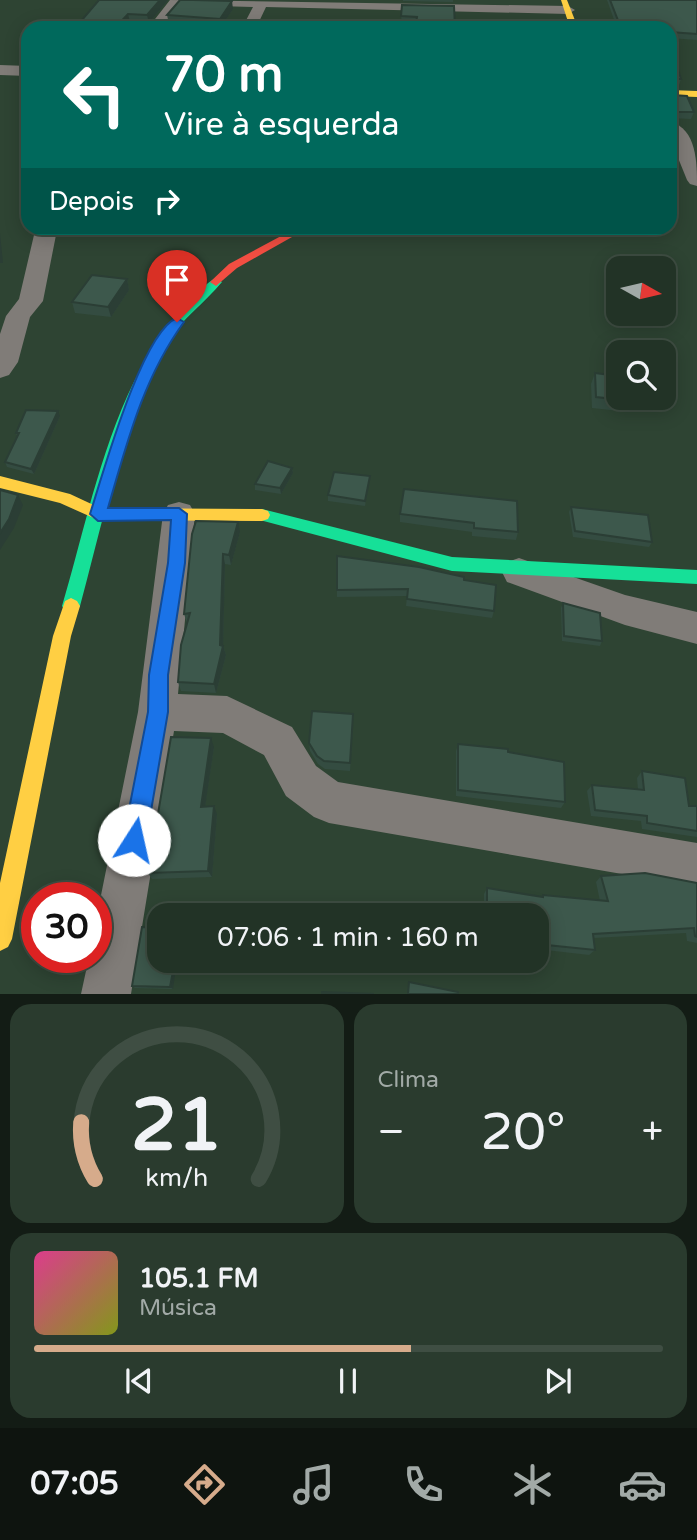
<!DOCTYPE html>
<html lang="pt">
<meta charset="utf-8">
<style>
:root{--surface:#223326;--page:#2a3b2e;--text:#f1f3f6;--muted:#a2aaa7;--line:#3f4e43;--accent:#d6ab8b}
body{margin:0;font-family:"Varela Round",sans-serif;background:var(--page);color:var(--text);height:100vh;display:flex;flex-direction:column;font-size:26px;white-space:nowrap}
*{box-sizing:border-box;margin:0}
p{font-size:23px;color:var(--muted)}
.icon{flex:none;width:38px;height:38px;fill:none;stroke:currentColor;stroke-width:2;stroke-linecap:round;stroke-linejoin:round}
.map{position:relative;height:994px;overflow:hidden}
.side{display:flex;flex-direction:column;gap:10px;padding:10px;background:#131c15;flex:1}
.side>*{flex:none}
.top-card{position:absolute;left:21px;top:21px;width:656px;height:214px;border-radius:21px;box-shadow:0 4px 18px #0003,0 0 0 2px var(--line);background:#00695c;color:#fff;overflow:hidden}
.needle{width:46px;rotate:98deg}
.controls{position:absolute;left:606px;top:256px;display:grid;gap:14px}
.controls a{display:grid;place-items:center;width:70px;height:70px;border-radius:14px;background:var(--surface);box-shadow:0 4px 18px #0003,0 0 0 2px var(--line);font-size:35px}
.speed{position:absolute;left:21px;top:882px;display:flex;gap:14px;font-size:35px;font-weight:700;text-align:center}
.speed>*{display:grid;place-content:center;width:91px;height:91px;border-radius:50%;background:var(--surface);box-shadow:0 4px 18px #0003,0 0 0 2px var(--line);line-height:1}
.speed .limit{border:10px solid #d22;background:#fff;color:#111}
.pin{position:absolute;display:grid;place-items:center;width:60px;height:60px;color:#fff;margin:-72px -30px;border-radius:50% 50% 50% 0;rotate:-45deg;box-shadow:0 0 7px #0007}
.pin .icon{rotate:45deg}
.me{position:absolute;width:77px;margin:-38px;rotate:10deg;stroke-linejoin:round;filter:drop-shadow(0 0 5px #0008)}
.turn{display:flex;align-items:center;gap:24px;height:147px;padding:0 28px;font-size:32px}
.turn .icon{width:91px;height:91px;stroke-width:2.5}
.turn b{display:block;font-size:49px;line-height:60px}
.then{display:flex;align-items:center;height:66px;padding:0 28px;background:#0003;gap:14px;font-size:26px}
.big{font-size:52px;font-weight:600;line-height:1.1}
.side .tile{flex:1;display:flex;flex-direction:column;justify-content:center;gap:10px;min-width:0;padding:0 24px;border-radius:21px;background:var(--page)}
.side .dial{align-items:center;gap:0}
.dial svg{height:182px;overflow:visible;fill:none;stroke:var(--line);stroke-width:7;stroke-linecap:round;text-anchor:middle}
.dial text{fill:var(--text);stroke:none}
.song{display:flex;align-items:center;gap:21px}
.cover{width:84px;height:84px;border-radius:10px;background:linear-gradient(135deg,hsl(330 70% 55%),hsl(70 70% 35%))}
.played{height:7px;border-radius:4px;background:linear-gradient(90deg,var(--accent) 60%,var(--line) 60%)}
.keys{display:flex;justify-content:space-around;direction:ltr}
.heat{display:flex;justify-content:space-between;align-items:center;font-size:38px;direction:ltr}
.side .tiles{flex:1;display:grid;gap:10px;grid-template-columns:1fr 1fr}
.tile:last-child{grid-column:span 2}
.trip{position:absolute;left:147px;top:903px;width:402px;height:70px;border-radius:21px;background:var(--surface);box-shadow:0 4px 18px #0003,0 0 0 2px var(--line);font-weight:600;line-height:70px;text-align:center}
.menu{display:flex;height:112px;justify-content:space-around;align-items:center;background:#0e140f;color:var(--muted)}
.menu .icon{width:49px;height:49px}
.menu .active{color:var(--accent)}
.menu b{font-size:32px;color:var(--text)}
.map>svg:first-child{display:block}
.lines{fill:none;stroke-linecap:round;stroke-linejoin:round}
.street{fill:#807c78;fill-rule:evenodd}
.fast{fill:#16e098;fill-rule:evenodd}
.slow{fill:#ffcf43;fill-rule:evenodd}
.jam{fill:#f24e42;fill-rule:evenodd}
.wall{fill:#344c41}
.shaded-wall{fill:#2b3e35}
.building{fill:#3d584c;stroke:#2b3e35;stroke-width:2}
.route{fill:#1a73e8;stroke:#114b97;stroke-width:2}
</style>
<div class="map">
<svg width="697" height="994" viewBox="0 0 697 994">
<rect width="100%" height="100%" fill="#2e4433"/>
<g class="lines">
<!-- street -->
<g class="street">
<polygon points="170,0 568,6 575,10 568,14 266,7 256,28 242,28 253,7 180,5 162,28 148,28"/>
<polygon points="0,65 28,66 28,76 0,75"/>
<path d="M670 122C697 128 697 164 697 186L690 184 687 180 670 138Z"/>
<polygon points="33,228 55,228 56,235 43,301 30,317 18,362 9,375 0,378 0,334 6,316 19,299 34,235"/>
<polygon points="179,502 190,505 195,514 178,694 227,696 292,727 316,766 338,782 697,843 697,887 329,823 314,817 286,796 264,755 223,733 174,731 131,994 81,994 89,957 96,957 96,920 138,712 163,514 168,505"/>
<polygon points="519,558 625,595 697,612 697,644 625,625 507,582 502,572 507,562"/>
</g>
<!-- fast -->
<g class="fast">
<path d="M216 278 222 282C205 303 182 318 168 342 122 422 104 518 80 606L77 611 71 614 65 611 62 606C92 505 114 374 192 299 199 292 207 282 216 278Z"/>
<polygon points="262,509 452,557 697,570 697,584 452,571 256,519 254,515 256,511"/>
</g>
<!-- slow -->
<g class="slow">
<polygon points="561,0 567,0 578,28 570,28"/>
<polygon points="670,90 697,91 697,97 670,96"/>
<polygon points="0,476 70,494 100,508 262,509 268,511 270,515 268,519 262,521 98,520 60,503 0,488"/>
<polygon points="71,598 77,601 80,606 71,636 12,939 8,947 0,951 0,883 53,636 65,601"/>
</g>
<!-- jam -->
<polygon class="jam" points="296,228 308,228 237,268 216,286 210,282 229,264"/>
</g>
<!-- wall -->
<g class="wall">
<polygon points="168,0 149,23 130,22 75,28"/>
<polygon points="403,0 453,0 453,2 403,1"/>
<polygon points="607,0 697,0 697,40 670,38 670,28 617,28"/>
<polygon points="402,5 455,28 401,24"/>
<polygon points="233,9 221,27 169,24 167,15"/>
<polygon points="670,45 681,79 679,85 670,85"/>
<polygon points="670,94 694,112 691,119 670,118"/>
<polygon points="127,279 129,290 111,317 75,313 72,302"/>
<polygon points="595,373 633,401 629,412 592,408 591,384"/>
<polygon points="60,416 34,474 7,467 5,462 17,436 16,433"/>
<polygon points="292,468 293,473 281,494 255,490 255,484"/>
<polygon points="370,476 365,506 328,501 328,495"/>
<polygon points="517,501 518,532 516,540 472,536 472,532 400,522 400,514"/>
<polygon points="571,507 652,542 649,547 573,537 569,512"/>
<polygon points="240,532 231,565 225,564 223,646 226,655 216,693 181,691 178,682 187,623 184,614 192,534"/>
<polygon points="337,556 464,580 494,611 492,618 406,606 407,596 337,597"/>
<polygon points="563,603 602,641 600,646 562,641 561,608"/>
<polygon points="353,723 350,771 325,769 318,764 310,751 309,743"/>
<polygon points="458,744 508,752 565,802 561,808 456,796 456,751"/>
<polygon points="214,747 205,806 217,814 212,877 152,879 148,873"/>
<polygon points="642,771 689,806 697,806 697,837 642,829 641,821 591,816 587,791 592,785 638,790 637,778"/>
<polygon points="601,876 697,883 697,943 687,941 686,933 594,938 595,950 589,955 537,949 537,915 484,915 484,894 487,888 541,897 543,895 600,901 596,882"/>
<polygon points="142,927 173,989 135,988 132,986"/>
</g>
<!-- shaded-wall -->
<g class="shaded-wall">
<polygon points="160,0 168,0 149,23 147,15"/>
<polygon points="232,1 233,9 221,27 220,19"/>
<polygon points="128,14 130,22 124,28 115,28"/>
<polygon points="0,233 3,263 0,263 0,274"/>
<polygon points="127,279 129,290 111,317 108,307"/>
<polygon points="58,411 60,416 34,474 31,469"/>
<polygon points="292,468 293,473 281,494 280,488"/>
<polygon points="18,495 23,505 14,528 0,550 0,533"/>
<polygon points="238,522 240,532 231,565 229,555"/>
<polygon points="223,554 225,564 223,648 223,646 226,655 216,693 214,684 220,645"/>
<polygon points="211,738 214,747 204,814 201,807"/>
<polygon points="214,806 217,814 212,877 208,871"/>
<polygon points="175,961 177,961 173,989 170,987"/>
</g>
<!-- building -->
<g class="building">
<polygon points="99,0 160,0 147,15 128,14 115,28 75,28"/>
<polygon points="180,0 193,0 232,1 220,19 167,15"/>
<polygon points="610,0 697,0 697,34 670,32 670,28 621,28"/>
<polygon points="402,5 454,6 455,28 415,28 417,17 401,16"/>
<polygon points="670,45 681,79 670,79"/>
<polygon points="670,94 672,95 687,96 694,112 670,112"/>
<polygon points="92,275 127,279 108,307 72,302"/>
<polygon points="595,373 618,376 618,397 632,397 633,401 596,397"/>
<polygon points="26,410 58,411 31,469 5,462 19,433 16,433"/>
<polygon points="268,461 292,468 280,488 255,484"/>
<polygon points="334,472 370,476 365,501 328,495"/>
<polygon points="404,489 517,501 518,532 474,528 474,523 400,514"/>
<polygon points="0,490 18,495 9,519 0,533"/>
<polygon points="571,507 648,515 652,542 575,531"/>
<polygon points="196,521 238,522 229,555 223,554 220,645 223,646 214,684 178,682 181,645 190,613 184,614 192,534"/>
<polygon points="337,556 419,567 464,577 464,580 496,585 494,611 407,599 408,589 337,590"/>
<polygon points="563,603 600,613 602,641 564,636"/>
<polygon points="312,711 353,714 350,763 324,761 317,756 309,743"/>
<polygon points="171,737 211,738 201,807 214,806 208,871 148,873"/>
<polygon points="458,744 508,749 508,752 564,762 565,802 458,790"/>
<polygon points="642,771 685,778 689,806 697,806 697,831 647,823 647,816 595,810 592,785 644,790"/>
<polygon points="645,873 697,883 697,937 695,936 694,928 593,934 595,950 537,944 537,915 487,915 487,888 543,897 543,895 608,901 601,876"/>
<polygon points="142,927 159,928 159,961 175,961 170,987 132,986"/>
<polygon points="409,982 458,992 458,994 408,994"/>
<polygon points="322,992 374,994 322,994"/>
</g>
<!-- route -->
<path class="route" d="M177 318 184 322C143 378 127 443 108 508H179L187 514 185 563 168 675V712L146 840 142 848 134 851 127 848 123 840 148 712 149 675 168 563 171 520 98 521 90 514C102 477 142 331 177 318Z"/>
</svg>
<div class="controls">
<a><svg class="needle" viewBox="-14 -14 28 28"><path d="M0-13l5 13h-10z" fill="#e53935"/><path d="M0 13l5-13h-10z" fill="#a2aaa7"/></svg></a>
<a><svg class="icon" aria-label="search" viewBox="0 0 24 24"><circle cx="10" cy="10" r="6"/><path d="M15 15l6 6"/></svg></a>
</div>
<div class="speed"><div class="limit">30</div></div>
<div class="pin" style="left:177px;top:322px;background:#d93025"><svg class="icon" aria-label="arrive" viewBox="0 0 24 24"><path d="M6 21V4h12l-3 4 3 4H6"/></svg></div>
<svg class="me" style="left:134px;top:840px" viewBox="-20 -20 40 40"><circle r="19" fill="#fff"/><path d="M0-13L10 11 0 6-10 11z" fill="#1a73e8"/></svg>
<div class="trip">07:06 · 1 min · 160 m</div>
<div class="top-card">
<div class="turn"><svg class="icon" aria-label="left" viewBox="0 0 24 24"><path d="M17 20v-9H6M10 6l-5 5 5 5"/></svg><div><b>70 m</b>Vire à esquerda</div></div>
<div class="then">Depois<svg class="icon" aria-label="right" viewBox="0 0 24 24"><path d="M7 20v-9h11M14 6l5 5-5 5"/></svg></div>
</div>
</div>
<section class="side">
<div class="tiles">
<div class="tile dial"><svg viewBox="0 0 100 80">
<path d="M14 69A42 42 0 1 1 86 69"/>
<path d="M14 69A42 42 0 0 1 8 44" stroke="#d6ab8b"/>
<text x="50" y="56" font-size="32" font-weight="700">21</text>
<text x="50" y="72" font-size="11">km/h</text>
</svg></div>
<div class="tile"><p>Clima</p>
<div class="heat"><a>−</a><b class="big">20°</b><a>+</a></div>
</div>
<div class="tile">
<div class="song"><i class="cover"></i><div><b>105.1 FM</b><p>Música</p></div></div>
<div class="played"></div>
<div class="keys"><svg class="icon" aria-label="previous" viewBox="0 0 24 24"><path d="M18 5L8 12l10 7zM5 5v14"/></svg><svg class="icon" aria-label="pause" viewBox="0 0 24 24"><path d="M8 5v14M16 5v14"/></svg><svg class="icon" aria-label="next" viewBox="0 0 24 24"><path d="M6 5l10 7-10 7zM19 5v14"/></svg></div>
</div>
</div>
</section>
<nav class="menu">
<b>07:05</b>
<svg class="icon active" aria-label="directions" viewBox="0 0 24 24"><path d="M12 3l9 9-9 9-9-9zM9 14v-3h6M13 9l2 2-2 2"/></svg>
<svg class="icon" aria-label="music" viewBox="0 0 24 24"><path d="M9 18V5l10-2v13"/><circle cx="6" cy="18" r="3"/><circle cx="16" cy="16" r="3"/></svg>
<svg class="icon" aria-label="phone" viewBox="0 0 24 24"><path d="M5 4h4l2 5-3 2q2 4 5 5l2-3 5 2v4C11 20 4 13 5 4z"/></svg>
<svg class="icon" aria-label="climate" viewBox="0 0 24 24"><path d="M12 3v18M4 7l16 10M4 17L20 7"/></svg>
<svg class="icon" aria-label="car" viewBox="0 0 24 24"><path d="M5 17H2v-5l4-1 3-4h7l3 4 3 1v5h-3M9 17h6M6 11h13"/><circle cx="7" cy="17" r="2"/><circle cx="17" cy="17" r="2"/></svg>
</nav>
